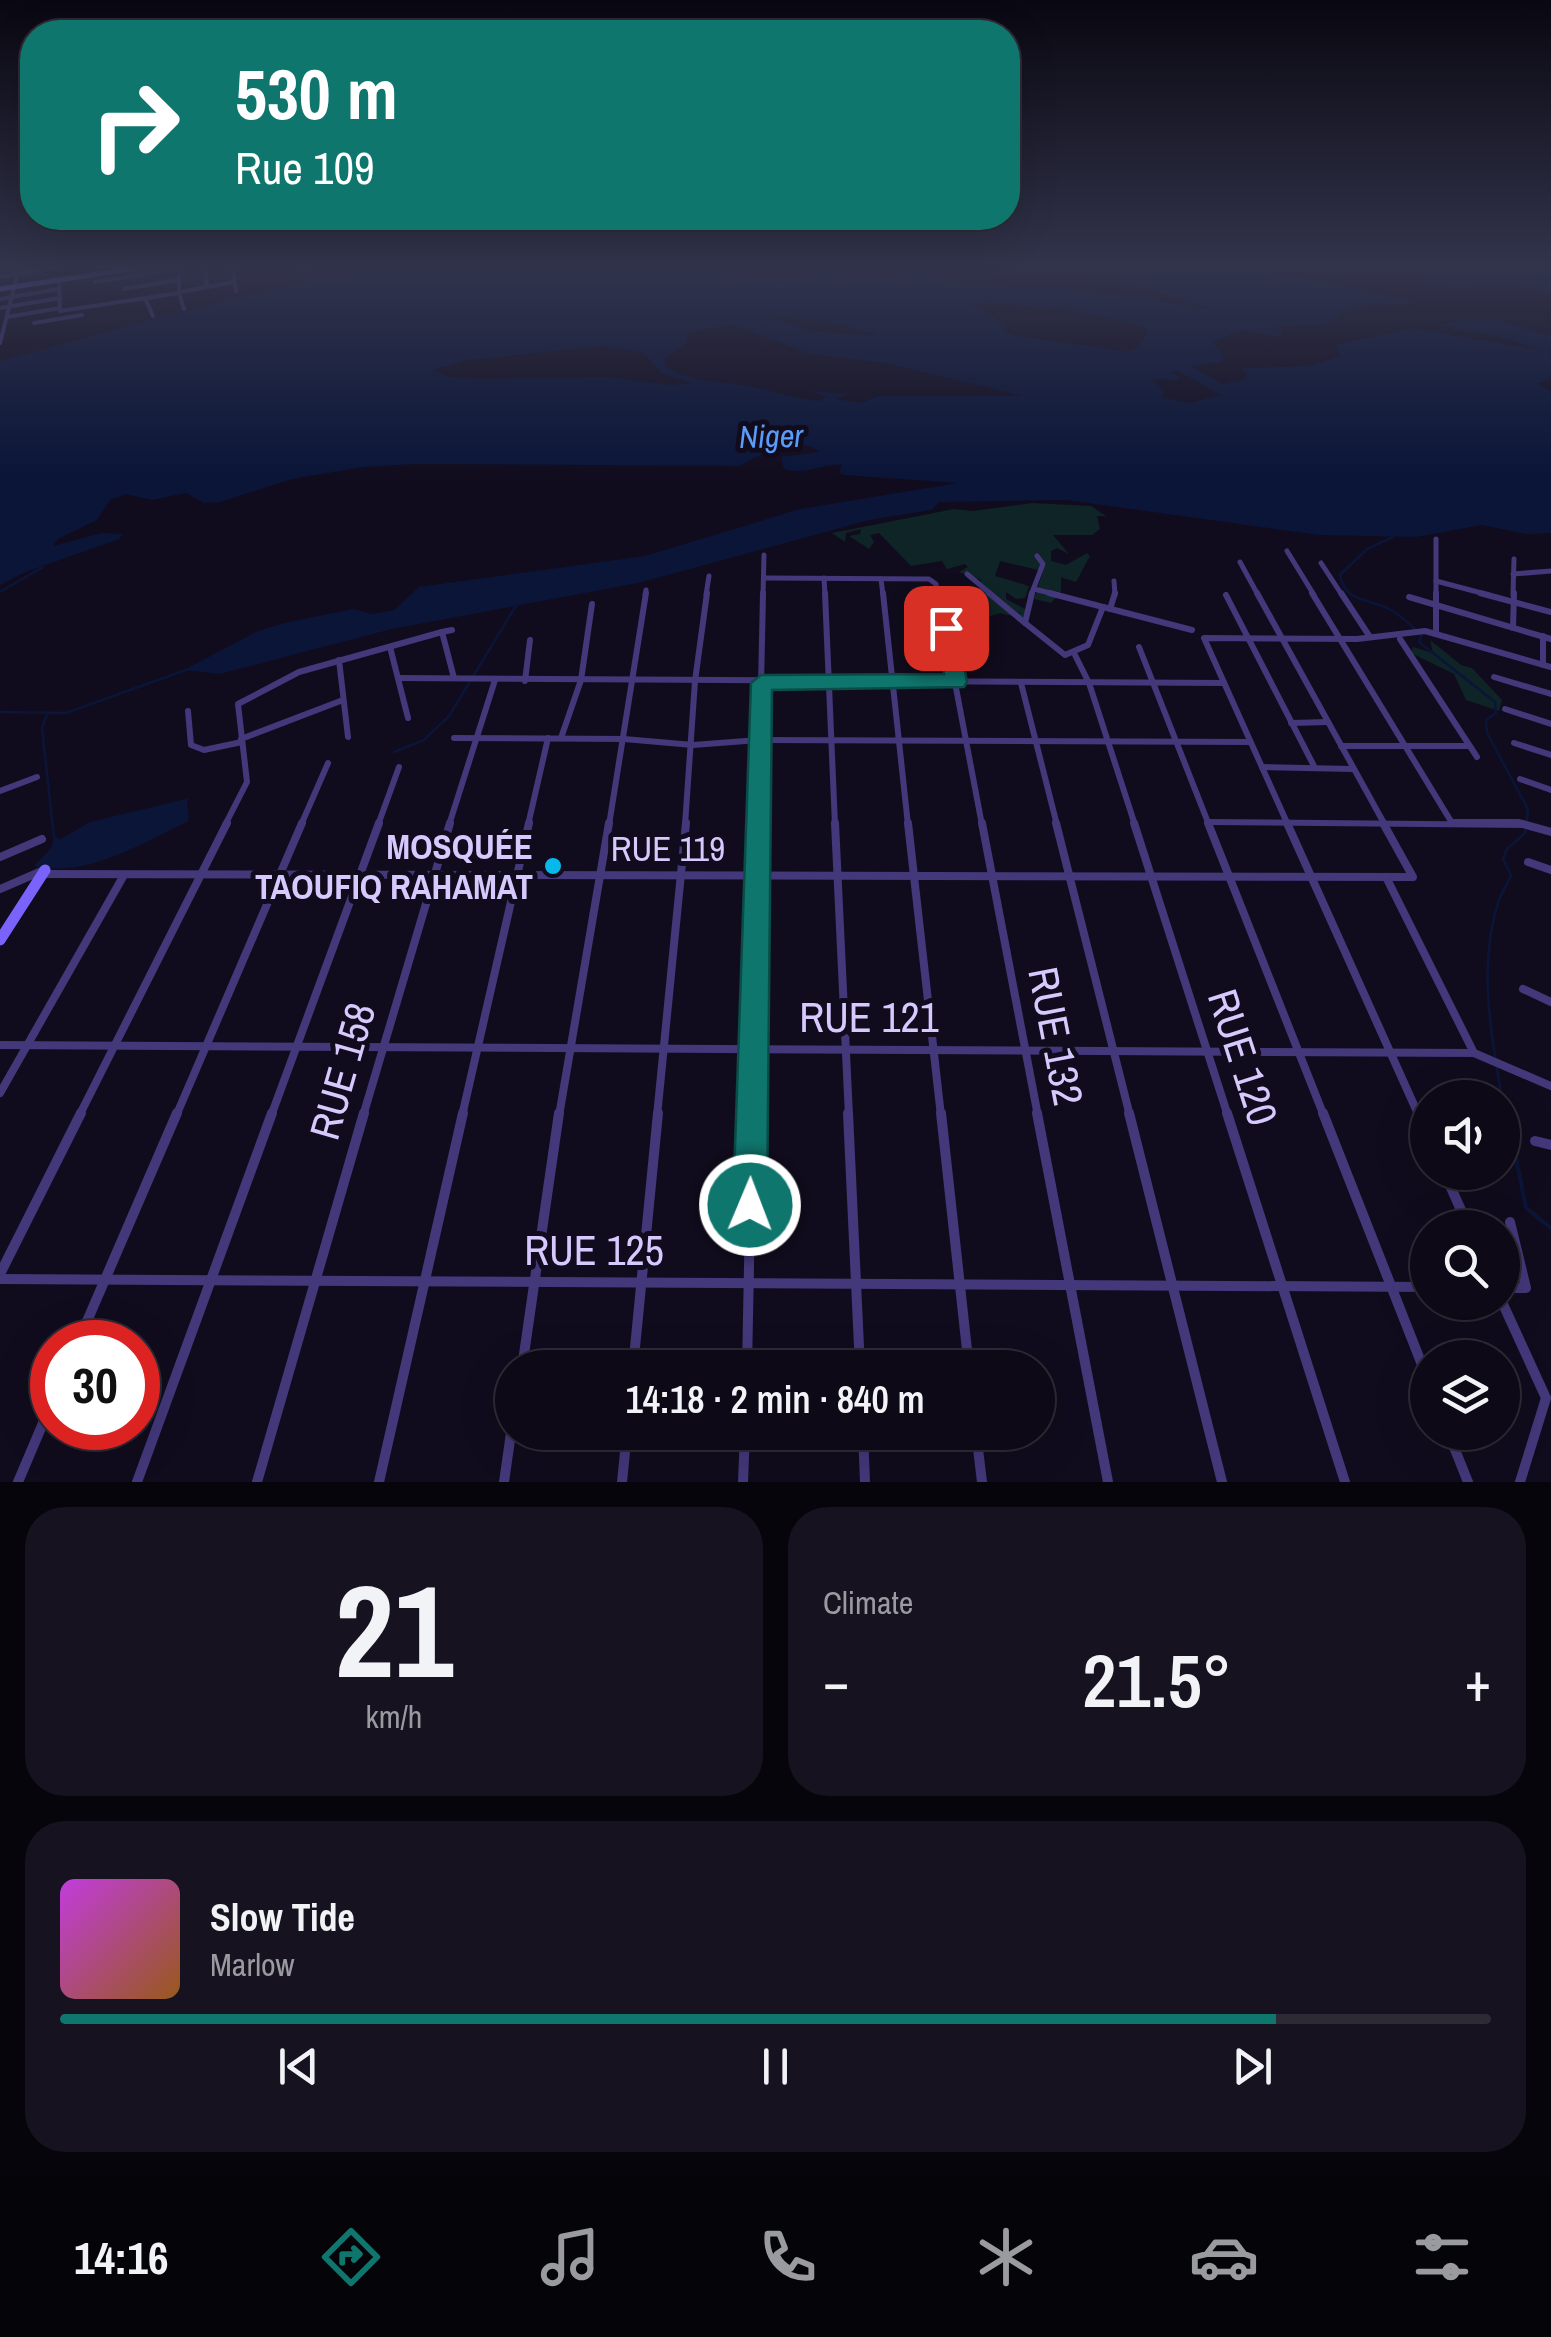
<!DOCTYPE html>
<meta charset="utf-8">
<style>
:root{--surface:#0d0916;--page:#16121f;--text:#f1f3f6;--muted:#9a9aa1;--line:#2d2a35;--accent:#0f766e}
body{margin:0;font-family:"Archivo Narrow",sans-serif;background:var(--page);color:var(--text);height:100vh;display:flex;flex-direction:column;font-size:38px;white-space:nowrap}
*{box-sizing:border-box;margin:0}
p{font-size:32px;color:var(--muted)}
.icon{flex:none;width:55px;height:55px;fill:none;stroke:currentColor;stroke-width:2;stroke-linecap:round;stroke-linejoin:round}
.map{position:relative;height:1482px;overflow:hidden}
.drawer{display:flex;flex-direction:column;gap:25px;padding:25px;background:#07050c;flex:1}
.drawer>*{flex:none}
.top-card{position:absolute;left:20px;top:20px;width:1000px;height:210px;border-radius:40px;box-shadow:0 10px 40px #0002,0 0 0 2px var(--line);background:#0f766e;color:#fff;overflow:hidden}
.fabs{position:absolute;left:1410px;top:1080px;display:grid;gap:20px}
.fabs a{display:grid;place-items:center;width:110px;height:110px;border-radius:50%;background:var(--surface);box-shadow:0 10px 40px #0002,0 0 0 2px var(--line);font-size:50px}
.speed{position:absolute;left:30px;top:1320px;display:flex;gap:20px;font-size:50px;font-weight:700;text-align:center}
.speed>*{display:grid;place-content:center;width:130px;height:130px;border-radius:50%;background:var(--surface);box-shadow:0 10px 40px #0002,0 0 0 2px var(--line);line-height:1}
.speed .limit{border:15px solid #d22;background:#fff;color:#111}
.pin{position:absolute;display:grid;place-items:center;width:85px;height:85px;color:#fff;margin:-42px;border-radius:20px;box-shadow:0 5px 15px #0006}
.me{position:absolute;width:110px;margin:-55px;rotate:1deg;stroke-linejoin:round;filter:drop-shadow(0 0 8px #0008)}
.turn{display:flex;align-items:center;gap:35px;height:210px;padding:0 50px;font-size:45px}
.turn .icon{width:130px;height:130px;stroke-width:2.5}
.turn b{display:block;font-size:70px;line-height:85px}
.big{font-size:75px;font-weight:600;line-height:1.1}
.drawer .widget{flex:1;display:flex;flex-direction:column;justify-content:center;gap:15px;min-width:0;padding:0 35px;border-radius:40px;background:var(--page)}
.drawer .dial{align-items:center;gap:0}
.dial b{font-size:130px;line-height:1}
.song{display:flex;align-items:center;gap:30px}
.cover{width:120px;height:120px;border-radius:15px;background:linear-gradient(135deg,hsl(290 70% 55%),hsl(30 70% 35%))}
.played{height:10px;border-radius:5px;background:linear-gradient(90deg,var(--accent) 85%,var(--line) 85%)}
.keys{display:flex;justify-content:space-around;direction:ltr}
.heat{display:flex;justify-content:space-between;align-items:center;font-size:55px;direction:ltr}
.drawer .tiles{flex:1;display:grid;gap:25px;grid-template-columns:1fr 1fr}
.widget:last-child{grid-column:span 2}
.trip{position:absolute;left:495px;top:1350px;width:560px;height:100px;border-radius:50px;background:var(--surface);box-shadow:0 10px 40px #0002,0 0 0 2px var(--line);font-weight:600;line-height:100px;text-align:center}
.dock{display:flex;height:160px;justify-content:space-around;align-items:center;background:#050409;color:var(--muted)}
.dock .icon{width:70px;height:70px}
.dock .active{color:var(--accent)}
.dock b{font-size:45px;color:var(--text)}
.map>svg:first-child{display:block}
.green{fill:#0f2426}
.water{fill:#0a1538;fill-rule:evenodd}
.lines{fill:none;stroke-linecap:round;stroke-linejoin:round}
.stream-far1{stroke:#0a1538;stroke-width:2.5}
.stream{stroke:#0a1538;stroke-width:4}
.street-far4{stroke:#43387a;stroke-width:4}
.street-far3{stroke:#43387a;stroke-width:5}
.street-far2{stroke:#43387a;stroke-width:6}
.street-far1{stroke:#43387a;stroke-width:8}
.street{stroke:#43387a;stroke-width:10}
.secondary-far1{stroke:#7a63fa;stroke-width:5}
.secondary{stroke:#7a63fa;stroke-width:11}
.route{fill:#0f766e;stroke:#0a4d48;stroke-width:2.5}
.poi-dot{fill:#07b8eb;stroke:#110c1d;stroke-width:4}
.labels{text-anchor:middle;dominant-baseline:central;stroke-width:10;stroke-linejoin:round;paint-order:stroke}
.far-water-label{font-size:32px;font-style:italic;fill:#5a9cfa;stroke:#110c1d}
.poi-label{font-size:35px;font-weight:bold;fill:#d6c9fd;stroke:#110c1d;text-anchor:end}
.street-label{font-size:35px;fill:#d6c9fd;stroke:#110c1d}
.near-street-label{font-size:42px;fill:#d6c9fd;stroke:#110c1d}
</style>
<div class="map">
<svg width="1551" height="1482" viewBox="0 0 1551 1482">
<rect width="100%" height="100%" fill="#110c1d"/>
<!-- green -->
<g class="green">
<path d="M1032 503 1091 506 1106 516H1097L1100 529 1092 535H1053L1069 554 1057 548 1051 551V561L1066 565 1087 553 1090 556 1076 582 1061 577V592L1051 603 1034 599 1043 571 1000 561 995 576 1029 586 1025 598 1016 599 1006 592V599L1029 611 1025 619 1018 617 1020 612 1013 616 1000 613 975 621 956 602C968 596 982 593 981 580L959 572 968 567 965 564 947 569 942 561 911 566 879 533 870 535 874 542 869 549 849 536 860 534 861 529 846 533 845 542 832 533 954 509 973 511Z"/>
<polygon points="1430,640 1461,665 1472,668 1502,700 1499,711 1466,700 1454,674 1411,653 1413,647 1433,653"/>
</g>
<!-- water -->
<g class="water">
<path d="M366 268H724L721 270C749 279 786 285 814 275L805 268C837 268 866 281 898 279L901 276 897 268H915L940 280 966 285 1088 291 1212 309 1100 274 1056 268H1257L1419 304 1364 305 1341 313 1332 323 1324 325 1277 326 1284 334 1277 337 1240 330 1213 342 1224 357 1222 362 1191 366 1222 384 1245 379 1247 373 1241 369 1245 368 1310 366 1341 356 1336 345 1411 328 1545 351 1509 339 1439 326 1462 319H1496L1551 336V378L1538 384 1551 391V533L1526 534 1482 525 1416 537 1319 535 1066 500 940 502 931 510 869 520 638 583 392 629 220 674 184 670 256 632 284 623 353 609 372 614 394 610 419 587 645 556 800 509 958 483 844 475 839 473 842 465C822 463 806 476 784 469L781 457 820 452C796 434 762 455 739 466L415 464 364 467 292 479 220 502 204 503 186 493 152 500 126 494 110 500 97 520 58 539 53 546 102 533 123 534 119 539 23 573 0 585V361L157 318ZM992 303 1075 310 1142 326 1148 333 1136 348 1127 352 1013 335 1005 331 1007 325 973 305ZM780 316 840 324 878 336 812 331 772 319ZM733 325 810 354 885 363 1024 396H878L861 403 836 399 849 394 810 391 827 397 819 401C792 398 768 389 742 385 715 380 690 382 666 367L664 358 686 344 687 332ZM603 346 644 353 661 373 691 383 672 385 606 377 482 379 449 377 433 370 469 360ZM1177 371 1222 395 1188 403 1162 397 1164 391 1151 379 1179 380V376L1170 373Z"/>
<polygon points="1397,268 1551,268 1551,294 1510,282 1450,287"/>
<path d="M190 798 187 801 189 821C144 842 86 879 34 866L52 847 54 836 61 839 90 822Z"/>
</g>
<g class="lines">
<!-- stream-far1 -->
<g class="stream-far1">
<path d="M1393 537 1367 549 1340 575C1345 603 1368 598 1389 609 1399 614 1407 622 1415 629"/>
<polyline points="0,592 43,567"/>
<path d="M1422 633 1419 642 1495 702 1496 713 1486 720 1487 733 1528 809 1525 833 1507 849 1503 859 1511 875C1507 885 1501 893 1498 903 1478 966 1491 1035 1502 1098"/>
<polyline points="0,712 66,713 186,670"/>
<polyline points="48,712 42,728 54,837"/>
<polyline points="394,752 424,740 449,716 517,604"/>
<polyline points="1503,1100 1507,1116"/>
</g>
<!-- stream -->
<polyline class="stream" points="1507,1113 1526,1208 1551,1228"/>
<!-- street-far4 -->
<g class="street-far4">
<polyline points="179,268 179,293 184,309"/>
<polyline points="206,268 207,287"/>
<polyline points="233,268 236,291"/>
<polyline points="304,270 311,268"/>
<polyline points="0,277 56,268"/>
<polyline points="59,280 60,311 179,293"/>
<polyline points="95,282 182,268"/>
<polyline points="124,289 179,280"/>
<polyline points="179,292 235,282"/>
<polyline points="145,298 153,316"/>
<polyline points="0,299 59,289"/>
<polyline points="0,308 60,298"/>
<polyline points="7,317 60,308"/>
<polyline points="34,323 82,315"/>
<polyline points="0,343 19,268"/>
</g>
<!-- street-far3 -->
<g class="street-far3">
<polyline points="1436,539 1436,595"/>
<polyline points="1287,551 1314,595"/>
<polyline points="1240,562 1258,595"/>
<polyline points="1321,563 1342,595"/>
<polyline points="967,574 992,595"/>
<polyline points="1513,574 1551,571"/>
<polyline points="766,578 929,579 936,584 938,595"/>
<polyline points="824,578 825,595"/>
<polyline points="881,579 883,595"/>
<polyline points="1114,581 1115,595"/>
<polyline points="1436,581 1489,595"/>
<polyline points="1034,589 1058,595"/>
<polyline points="645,595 646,590"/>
<polyline points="706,595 709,576"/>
<polyline points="763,595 764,555"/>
<polyline points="1031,595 1043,564 1037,556"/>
<polyline points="1513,595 1514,559"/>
</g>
<!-- street-far2 -->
<g class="street-far2">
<polyline points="825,593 835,825"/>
<polyline points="883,593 908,825"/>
<polyline points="938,593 982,825"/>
<polyline points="989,593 1025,623"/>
<polyline points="1032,593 1025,623 1065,655 1088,645 1103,607"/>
<polyline points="1049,593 1192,630"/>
<polyline points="1257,593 1385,825"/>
<polyline points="1312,593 1452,823"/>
<polyline points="1341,593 1370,637"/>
<polyline points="1436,593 1436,633"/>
<polyline points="1480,593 1551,612"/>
<polyline points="1226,595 1315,768"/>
<polyline points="1409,597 1551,639"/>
<polyline points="1110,609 1115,593"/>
<polyline points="1513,628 1514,593"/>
<polyline points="442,632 452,630"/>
<polyline points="1543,636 1543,665"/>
<polyline points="1400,639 1477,757"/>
<polyline points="390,647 408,718"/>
<polyline points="1139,647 1209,825"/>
<polyline points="1075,655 1089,683 1135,825"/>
<polyline points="339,660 348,737"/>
<polyline points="1494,677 1551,694"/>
<polyline points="398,678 1224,683"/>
<polyline points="525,681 530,640"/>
<polyline points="1021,683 1057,825"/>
<polyline points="1505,709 1551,724"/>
<polyline points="188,711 191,745 204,750 242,742"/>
<polyline points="1291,723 1328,722"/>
<polyline points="454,738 624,739 693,745 759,740 1250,742"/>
<polyline points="561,738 581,680 592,604"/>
<polyline points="241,739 343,700"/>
<polyline points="1514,743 1551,755"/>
<polyline points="1341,746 1469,746"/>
<polyline points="1262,767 1352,769"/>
<polyline points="1520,779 1551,790"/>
<polyline points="0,791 37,777"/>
<polyline points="1208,822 1527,825"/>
<polyline points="225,825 247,782 238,704 299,672 442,632 454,678"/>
<polyline points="301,825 328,763"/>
<polyline points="378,825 399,767"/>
<polyline points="449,825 495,680"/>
<polyline points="528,825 548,738"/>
<polyline points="609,825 646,593"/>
<polyline points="685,825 695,681 707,593"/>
<polyline points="758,825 763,593"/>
<polyline points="1288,825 1204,638 1357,639 1425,631 1551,667"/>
</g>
<!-- street-far1 -->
<g class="street-far1">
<polyline points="835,823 849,1116"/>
<polyline points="908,823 941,1116"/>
<polyline points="982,823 1038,1116"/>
<polyline points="1056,823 1130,1116"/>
<polyline points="1134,823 1228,1116"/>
<polyline points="1208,823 1324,1116"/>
<polyline points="1287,823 1419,1116"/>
<polyline points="1455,823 1519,823 1551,832"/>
<polyline points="0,857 42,839"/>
<polyline points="1528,862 1551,870"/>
<polyline points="43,874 1413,877 1383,823"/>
<polyline points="1386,877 1474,1053"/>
<polyline points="0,889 44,870"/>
<polyline points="1523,989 1551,1002"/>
<polyline points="0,1045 1474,1053 1551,1086"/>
<polyline points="0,1093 124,875"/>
<polyline points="79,1116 227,823"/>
<polyline points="176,1116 302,823"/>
<polyline points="271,1116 379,823"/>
<polyline points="363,1116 450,823"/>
<polyline points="462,1116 529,823"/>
<polyline points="559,1116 609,823"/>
<polyline points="657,1116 686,823"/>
<polyline points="752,1116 758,823"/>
</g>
<!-- street -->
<g class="street">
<polyline points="848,1113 860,1368"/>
<polyline points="941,1113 969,1368"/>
<polyline points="1037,1113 1108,1482"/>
<polyline points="1129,1113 1222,1482"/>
<polyline points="1227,1113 1345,1482"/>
<polyline points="1323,1113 1428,1380"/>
<polyline points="1418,1113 1428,1136"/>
<polyline points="1535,1141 1551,1145"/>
<polyline points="1444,1172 1469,1228"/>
<polyline points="0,1274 81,1113"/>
<polyline points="0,1279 1428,1287"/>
<polyline points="1502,1288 1526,1288 1510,1222"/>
<polyline points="1502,1302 1546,1398 1520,1482"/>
<polyline points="78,1342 177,1113"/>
<polyline points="522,1368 559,1113"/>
<polyline points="633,1368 658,1113"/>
<polyline points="747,1368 752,1113"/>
<polyline points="863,1432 865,1482"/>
<polyline points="976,1432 982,1482"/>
<polyline points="1448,1432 1468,1482"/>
<polyline points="18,1482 52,1402"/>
<polyline points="137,1482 272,1113"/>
<polyline points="257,1482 364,1113"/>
<polyline points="379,1482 463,1113"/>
<polyline points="504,1482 512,1426"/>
<polyline points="622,1482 627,1432"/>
<polyline points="743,1482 745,1432"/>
</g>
<!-- secondary-far1 -->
<polyline class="secondary-far1" points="0,289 137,268"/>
<!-- secondary -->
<polyline class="secondary" points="0,940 45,870"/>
</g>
<!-- sky -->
<linearGradient id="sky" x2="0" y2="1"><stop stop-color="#090710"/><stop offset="0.56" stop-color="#32344c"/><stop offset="1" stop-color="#32344c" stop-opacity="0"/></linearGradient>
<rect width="1551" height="476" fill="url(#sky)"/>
<!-- route -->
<polygon class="route" points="946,621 957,628 967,682 964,687 772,690 767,1205 762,1217 750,1222 738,1217 733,1205 751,683 761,675 944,674 936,628"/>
<!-- markers -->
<circle class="poi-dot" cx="553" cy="866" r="10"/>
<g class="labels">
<!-- far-water labels -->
<g class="far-water-label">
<text transform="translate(771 436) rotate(-1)">Niger</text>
</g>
<!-- poi labels -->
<g class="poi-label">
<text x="533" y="846">MOSQUÉE<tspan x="533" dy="40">TAOUFIQ RAHAMAT</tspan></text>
</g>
<!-- street labels -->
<g class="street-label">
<text x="668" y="848">RUE 119</text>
</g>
<!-- near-street labels -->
<g class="near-street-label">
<text x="869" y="1017">RUE 121</text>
<text transform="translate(1056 1036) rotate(79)">RUE 132</text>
<text transform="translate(1243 1057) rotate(72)">RUE 120</text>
<text transform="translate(342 1071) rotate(-74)">RUE 158</text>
<text x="594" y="1250">RUE 125</text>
</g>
</g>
</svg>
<div class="fabs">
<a><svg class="icon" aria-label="sound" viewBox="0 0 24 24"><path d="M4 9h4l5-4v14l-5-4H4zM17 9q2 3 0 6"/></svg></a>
<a><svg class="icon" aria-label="search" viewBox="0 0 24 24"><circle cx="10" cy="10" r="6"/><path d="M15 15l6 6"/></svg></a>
<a><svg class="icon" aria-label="layers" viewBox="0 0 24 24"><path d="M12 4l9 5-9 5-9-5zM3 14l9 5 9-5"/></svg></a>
</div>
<div class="speed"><div class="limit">30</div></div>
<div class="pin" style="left:946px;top:628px;background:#d93025"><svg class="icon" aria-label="arrive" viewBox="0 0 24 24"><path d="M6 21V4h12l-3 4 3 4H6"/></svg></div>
<svg class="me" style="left:750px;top:1205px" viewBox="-20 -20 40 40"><circle r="17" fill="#0f766e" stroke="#fff" stroke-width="3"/><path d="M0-11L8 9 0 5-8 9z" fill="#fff"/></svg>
<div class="trip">14:18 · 2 min · 840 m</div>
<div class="top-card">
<div class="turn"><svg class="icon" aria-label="right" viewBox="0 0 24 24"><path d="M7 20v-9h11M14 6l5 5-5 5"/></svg><div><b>530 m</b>Rue 109</div></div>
</div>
</div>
<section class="drawer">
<div class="tiles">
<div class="widget dial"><b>21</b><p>km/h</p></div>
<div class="widget"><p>Climate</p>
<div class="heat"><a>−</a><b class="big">21.5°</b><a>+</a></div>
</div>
<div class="widget">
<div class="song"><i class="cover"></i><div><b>Slow Tide</b><p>Marlow</p></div></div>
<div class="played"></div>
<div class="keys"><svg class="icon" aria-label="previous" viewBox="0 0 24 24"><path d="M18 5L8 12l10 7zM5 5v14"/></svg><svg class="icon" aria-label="pause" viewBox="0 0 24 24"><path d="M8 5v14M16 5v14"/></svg><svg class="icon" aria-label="next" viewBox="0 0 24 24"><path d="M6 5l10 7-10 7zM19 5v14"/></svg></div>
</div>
</div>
</section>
<nav class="dock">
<b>14:16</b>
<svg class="icon active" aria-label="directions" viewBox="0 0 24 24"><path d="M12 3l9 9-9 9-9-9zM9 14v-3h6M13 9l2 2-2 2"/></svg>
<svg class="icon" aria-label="music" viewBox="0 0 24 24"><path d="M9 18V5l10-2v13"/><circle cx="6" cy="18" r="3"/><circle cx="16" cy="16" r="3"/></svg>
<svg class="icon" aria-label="phone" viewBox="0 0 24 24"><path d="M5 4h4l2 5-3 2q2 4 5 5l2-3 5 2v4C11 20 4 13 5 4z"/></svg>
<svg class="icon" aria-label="climate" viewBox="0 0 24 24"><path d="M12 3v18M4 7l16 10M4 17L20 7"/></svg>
<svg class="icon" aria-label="car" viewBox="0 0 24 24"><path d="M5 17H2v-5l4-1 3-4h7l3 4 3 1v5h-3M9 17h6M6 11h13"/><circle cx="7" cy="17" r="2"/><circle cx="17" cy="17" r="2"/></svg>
<svg class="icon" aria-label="filters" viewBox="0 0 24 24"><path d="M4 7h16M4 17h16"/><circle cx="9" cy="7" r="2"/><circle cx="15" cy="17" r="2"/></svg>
</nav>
